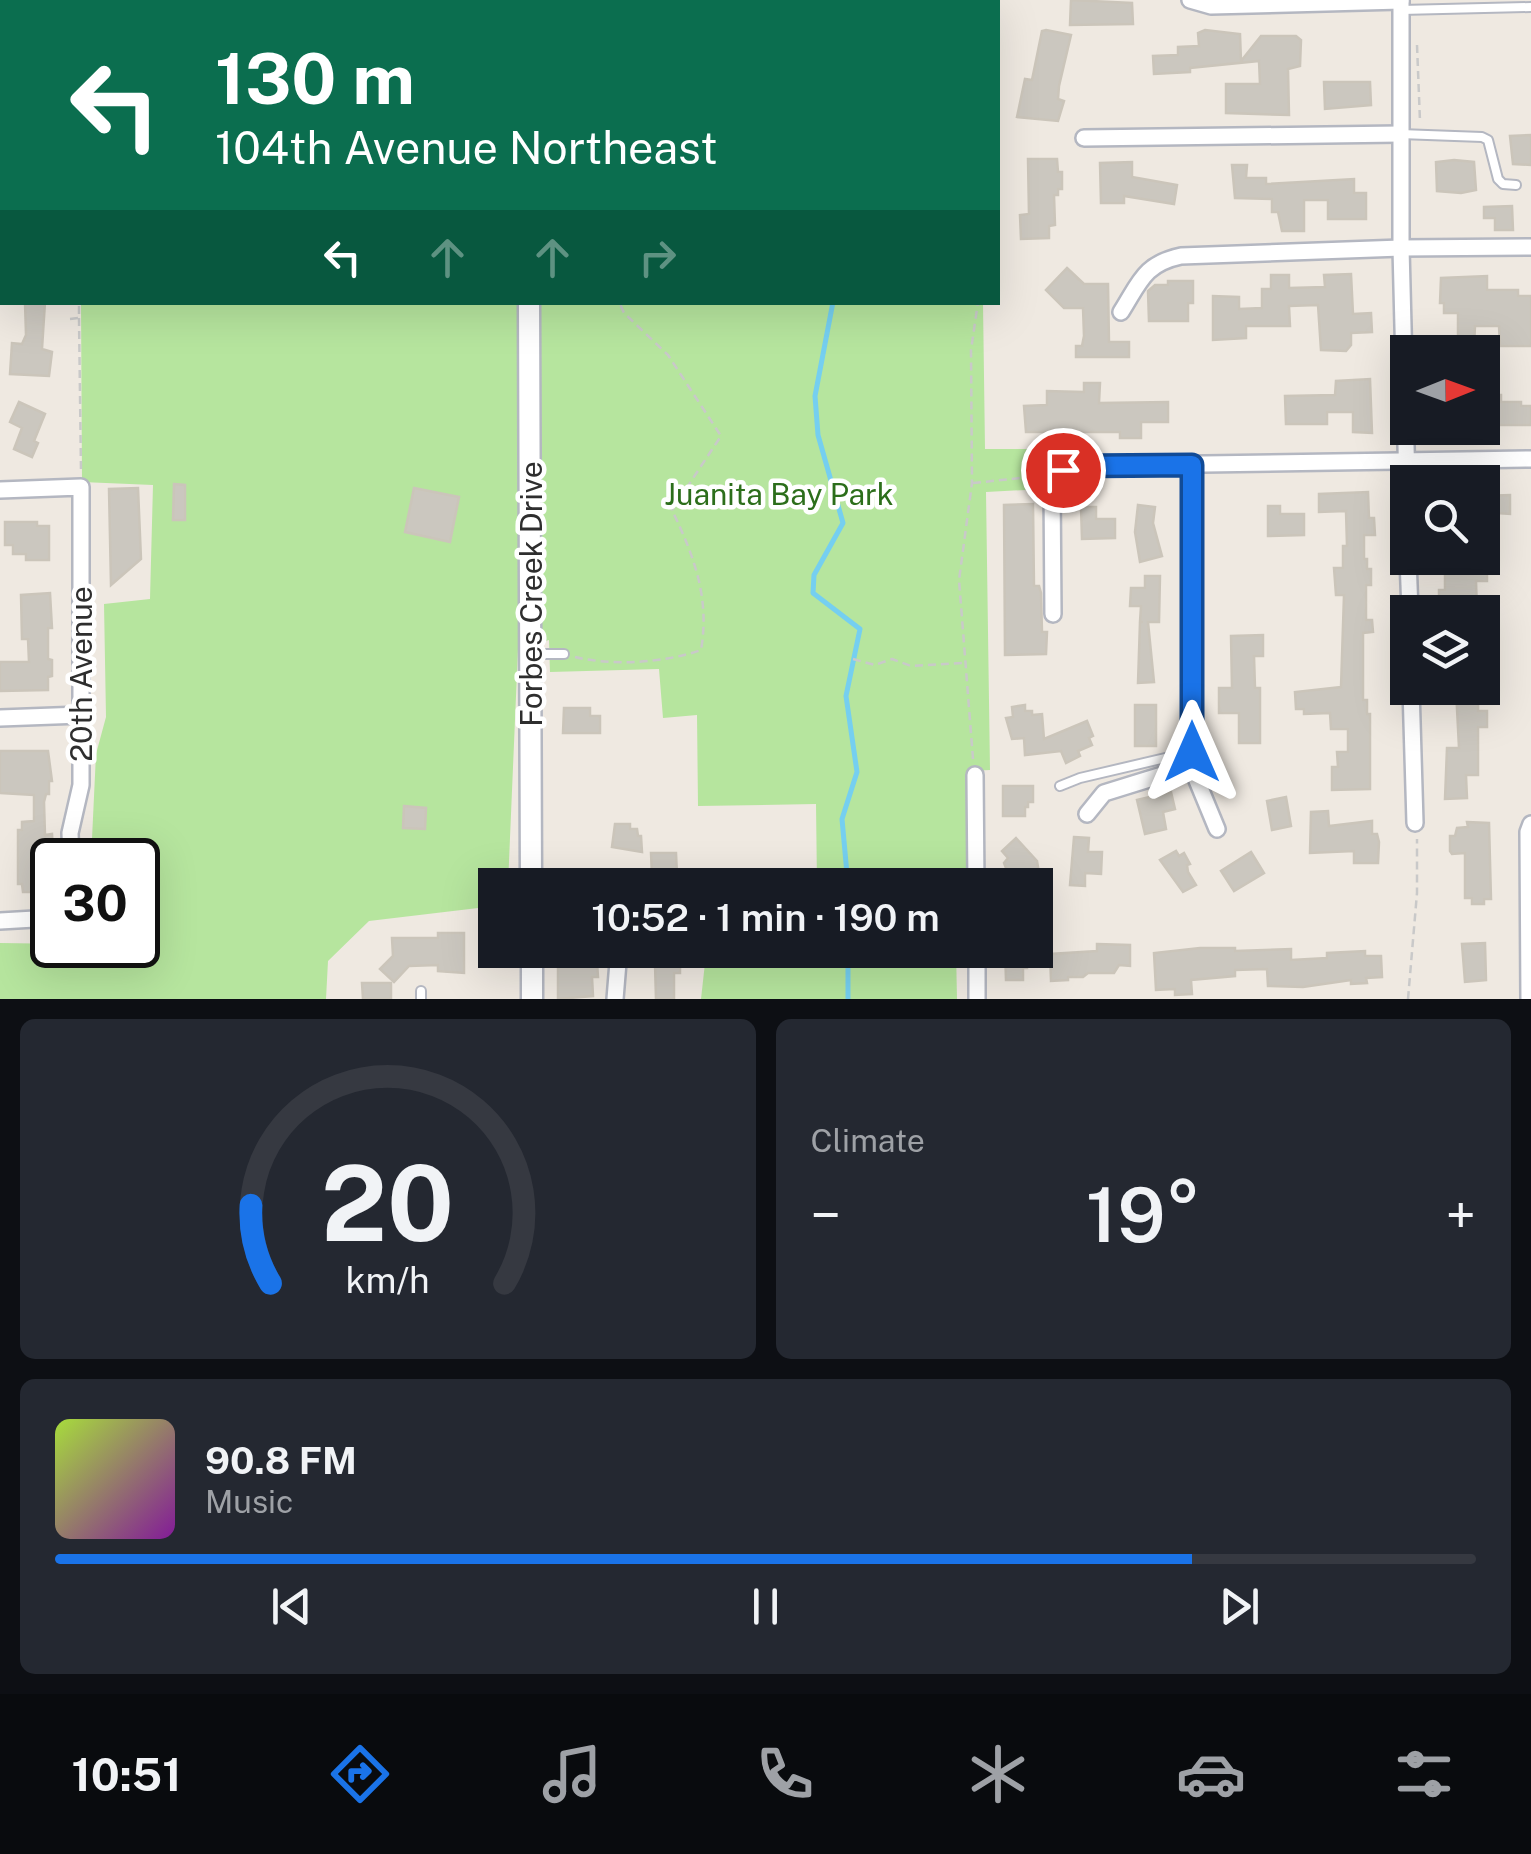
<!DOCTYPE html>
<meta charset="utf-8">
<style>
:root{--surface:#171b24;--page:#242831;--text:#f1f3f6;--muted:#9ea1a6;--line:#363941;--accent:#1a73e8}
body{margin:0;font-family:"Public Sans",sans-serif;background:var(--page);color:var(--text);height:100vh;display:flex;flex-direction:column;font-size:38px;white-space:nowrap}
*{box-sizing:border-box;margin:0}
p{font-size:32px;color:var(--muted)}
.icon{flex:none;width:55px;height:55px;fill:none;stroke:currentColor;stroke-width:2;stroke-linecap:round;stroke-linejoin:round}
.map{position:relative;height:999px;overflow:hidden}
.drawer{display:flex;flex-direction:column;gap:20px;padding:20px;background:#0d0f14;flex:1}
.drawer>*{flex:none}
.top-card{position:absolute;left:0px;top:0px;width:1000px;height:305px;box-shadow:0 10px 40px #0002;background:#0b6e4f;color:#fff;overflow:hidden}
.needle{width:65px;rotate:89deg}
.controls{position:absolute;left:1390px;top:335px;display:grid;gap:20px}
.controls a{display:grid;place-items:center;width:110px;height:110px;border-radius:0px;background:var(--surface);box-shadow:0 10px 40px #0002;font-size:50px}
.speed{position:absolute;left:30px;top:838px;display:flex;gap:20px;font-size:50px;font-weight:700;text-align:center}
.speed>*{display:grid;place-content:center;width:130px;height:130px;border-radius:50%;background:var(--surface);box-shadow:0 10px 40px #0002;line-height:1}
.speed .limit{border:5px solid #111;border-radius:15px;background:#fff;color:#111}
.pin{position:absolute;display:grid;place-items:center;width:85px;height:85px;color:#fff;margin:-42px;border:5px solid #fff;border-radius:50%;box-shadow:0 2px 10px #0007}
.me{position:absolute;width:110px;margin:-55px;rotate:0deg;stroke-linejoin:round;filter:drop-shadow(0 0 8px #0008)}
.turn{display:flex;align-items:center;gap:35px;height:210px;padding:0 50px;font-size:45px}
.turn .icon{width:130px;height:130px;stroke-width:2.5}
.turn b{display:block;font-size:70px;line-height:85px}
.lanes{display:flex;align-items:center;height:95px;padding:0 50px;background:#0003;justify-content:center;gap:50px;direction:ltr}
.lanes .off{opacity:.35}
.big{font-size:75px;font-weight:600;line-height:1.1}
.drawer .card{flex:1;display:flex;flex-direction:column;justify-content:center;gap:15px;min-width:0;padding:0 35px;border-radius:15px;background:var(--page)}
.drawer .dial{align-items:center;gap:0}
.dial svg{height:260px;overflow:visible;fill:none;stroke:var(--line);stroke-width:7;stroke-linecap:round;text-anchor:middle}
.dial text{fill:var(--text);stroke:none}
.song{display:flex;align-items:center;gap:30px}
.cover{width:120px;height:120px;border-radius:15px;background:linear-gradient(135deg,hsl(80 70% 55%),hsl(290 70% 35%))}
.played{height:10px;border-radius:5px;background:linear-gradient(90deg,var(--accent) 80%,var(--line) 80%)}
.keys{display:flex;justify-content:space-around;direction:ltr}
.heat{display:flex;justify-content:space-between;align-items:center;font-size:55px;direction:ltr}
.drawer .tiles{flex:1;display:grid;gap:20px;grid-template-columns:1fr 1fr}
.card:last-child{grid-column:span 2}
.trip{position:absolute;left:478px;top:868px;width:575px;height:100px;border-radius:0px;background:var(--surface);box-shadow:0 10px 40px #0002;font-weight:600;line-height:100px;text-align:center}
.tab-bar{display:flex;height:160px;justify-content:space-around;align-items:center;background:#090b0e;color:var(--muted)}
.tab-bar .icon{width:70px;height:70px}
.tab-bar .selected{color:var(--accent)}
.tab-bar b{font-size:45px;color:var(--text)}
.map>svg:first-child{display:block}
.green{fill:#b6e59e}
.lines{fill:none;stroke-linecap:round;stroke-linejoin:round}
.stream{stroke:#75cff0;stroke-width:5}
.building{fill:#cbc7bf;stroke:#cbc5ba;stroke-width:2.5}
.service-casing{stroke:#b4b7c1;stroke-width:12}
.minor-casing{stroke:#b4b7c1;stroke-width:20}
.tertiary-casing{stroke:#b4b7c1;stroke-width:25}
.path{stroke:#c9c9c9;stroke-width:2.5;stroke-dasharray:8 5;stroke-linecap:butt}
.service{stroke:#fff;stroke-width:8}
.minor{stroke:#fff;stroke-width:15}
.tertiary{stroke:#fff;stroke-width:20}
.route-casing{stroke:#114b97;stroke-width:25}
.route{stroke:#1a73e8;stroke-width:18}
.labels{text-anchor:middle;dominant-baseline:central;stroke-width:9;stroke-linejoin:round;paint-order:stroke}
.park-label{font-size:30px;fill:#2c6e1b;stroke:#fff}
.street-label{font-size:30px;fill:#2e2e2e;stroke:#fff}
</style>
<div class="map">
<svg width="1531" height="999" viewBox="0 0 1531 999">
<rect width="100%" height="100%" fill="#efe9e1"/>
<!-- green -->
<g class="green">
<polygon points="68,0 980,0 980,2 67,2"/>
<polygon points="81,303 983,303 985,449 1044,449 1045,489 986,492 990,770 968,771 970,885 817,885 816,804 698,806 697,715 663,718 659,669 550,672 549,640 518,649 508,885 495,885 495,906 369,921 328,961 326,999 0,999 0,943 138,945 138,860 91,860 96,754 106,717 104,604 150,599 153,485 82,482"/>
<polygon points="713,950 956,950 957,999 701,999 705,963"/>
</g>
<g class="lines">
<!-- stream -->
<g class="stream">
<polyline points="701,0 702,2"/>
<polyline points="833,302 815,396 818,435 843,523 814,575 813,593 860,629 846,696 857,772 842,819 848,885"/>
<polyline points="848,999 848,950"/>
</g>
</g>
<!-- building -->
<g class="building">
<polygon points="1071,0 1132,3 1133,24 1070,25"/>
<polygon points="1046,30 1071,35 1059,86 1058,99 1064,101 1058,121 1017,117 1025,79 1032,80 1042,31"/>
<polygon points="1205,30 1240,34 1241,61 1261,36 1296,36 1301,40 1300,66 1288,69 1289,115 1226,113 1226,84 1260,84 1259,61 1190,68 1190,72 1154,74 1153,56 1178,55 1178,47 1199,46 1198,33"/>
<polygon points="1324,82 1370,82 1371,105 1325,109"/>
<polygon points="1531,135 1531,165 1513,164 1510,136"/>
<polygon points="1028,159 1057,159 1058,172 1062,172 1062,189 1058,189 1058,195 1054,195 1055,225 1049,226 1049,238 1021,239 1020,215 1029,214"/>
<polygon points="1454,160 1474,162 1476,190 1461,193 1437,191 1436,162"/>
<polygon points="1132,162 1132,177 1177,185 1174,204 1124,196 1124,203 1101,203 1100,163"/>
<polygon points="1232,165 1247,165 1246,178 1266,178 1266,184 1354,179 1354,193 1366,193 1366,219 1328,219 1328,200 1304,200 1304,231 1282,231 1278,212 1272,212 1272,199 1235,198"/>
<polygon points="1512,206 1513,230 1495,230 1495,218 1484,218 1484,207"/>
<polygon points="1067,268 1084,284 1108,284 1109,342 1129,342 1129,357 1076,357 1076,346 1082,346 1084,336 1083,308 1064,308 1046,290"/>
<polygon points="1351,274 1353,314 1371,313 1372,332 1351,333 1351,345 1346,351 1321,350 1318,305 1289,306 1290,326 1246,326 1246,338 1213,340 1213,296 1239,297 1239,309 1262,308 1262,289 1271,289 1271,275 1289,275 1289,288 1325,287 1324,275"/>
<polygon points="1487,276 1487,290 1518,290 1518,296 1531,296 1531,346 1500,346 1499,326 1475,326 1474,346 1458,346 1458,313 1444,313 1444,303 1440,303 1441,278"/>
<polygon points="1168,281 1193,281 1193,303 1188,303 1188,321 1149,321 1148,291 1155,285 1168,285"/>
<polygon points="25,302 45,302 42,349 52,352 49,376 10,374 12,343 22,344 26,335"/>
<polygon points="1370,379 1372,433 1353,432 1353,412 1327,412 1327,424 1286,424 1285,396 1335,395 1336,381"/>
<polygon points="1084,383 1100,383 1099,403 1168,402 1168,422 1141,422 1141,438 1120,438 1120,432 1026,432 1024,406 1047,405 1047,391 1084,392"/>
<polygon points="1488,395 1501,395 1501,402 1521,402 1521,406 1531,406 1531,425 1489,425"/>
<polygon points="19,402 45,414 34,441 38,443 32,457 14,449 22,428 10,422"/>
<polygon points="174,484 185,485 185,520 173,520"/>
<polygon points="138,488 141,559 111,585 109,489"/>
<polygon points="414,488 459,497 450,542 405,532"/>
<polygon points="1368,492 1369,518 1374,518 1375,535 1364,535 1364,559 1367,559 1367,569 1371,569 1371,585 1366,585 1366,620 1372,620 1373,632 1363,633 1363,700 1367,700 1367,714 1370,714 1370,789 1332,790 1332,767 1338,767 1337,752 1348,752 1348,729 1331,729 1330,713 1304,714 1304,709 1296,709 1295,692 1341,687 1344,595 1336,595 1334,568 1343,568 1343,546 1347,546 1346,511 1319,512 1319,494"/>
<polygon points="1510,495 1510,514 1482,512 1482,496"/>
<polygon points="1033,504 1034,586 1039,586 1041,593 1042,632 1047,632 1046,654 1005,655 1004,505"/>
<polygon points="1138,505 1155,507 1153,523 1162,556 1140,562 1135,532"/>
<polygon points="1268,506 1280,506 1280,514 1304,514 1304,535 1268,536"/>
<polygon points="1081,507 1096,507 1096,519 1115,519 1115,538 1082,539"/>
<polygon points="5,522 37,522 37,526 49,526 49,560 26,560 26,554 13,554 13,545 5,545"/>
<polygon points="1445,558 1474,558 1479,559 1479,566 1487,566 1487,581 1476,581 1477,612 1439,611 1439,590 1445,590"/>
<polygon points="1145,576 1160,576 1159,622 1148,622 1154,682 1138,683 1140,622 1143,622 1140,622 1141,606 1130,606 1131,588 1145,588"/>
<polygon points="50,593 52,628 48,628 48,659 52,660 52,676 48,677 48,690 0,691 0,662 29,662 28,639 22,639 21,595"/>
<polygon points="1263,635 1263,656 1254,656 1255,688 1260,688 1260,743 1239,743 1239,713 1219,713 1219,688 1232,688 1231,636"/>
<polygon points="1456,689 1478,689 1478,711 1487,711 1487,727 1478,727 1478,775 1466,775 1467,798 1445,799 1447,748 1459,748"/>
<polygon points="1025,705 1025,711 1032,711 1032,715 1042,714 1044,739 1087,721 1093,736 1089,738 1092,745 1078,751 1080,756 1066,763 1061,751 1025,755 1024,738 1012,739 1006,718 1013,717 1012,707"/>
<rect x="1135" y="705" width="21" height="41"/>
<polygon points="564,708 590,708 590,716 600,716 600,733 563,733"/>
<polygon points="0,751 48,751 52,781 49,781 49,794 46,794 44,802 45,835 52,834 53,851 52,877 45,878 45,892 23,892 22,884 18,884 18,830 22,830 22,822 34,821 34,795 0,793"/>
<polygon points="1003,786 1033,786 1033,802 1028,802 1028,807 1025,807 1025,816 1003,816"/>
<polygon points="1171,792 1175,809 1163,812 1166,829 1145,834 1137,800"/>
<polygon points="1286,797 1291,826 1272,830 1267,801"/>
<polygon points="404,806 426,808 425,829 403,828"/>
<polygon points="1328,811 1329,826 1372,821 1372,834 1377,834 1379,842 1378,863 1354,863 1354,851 1310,853 1311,812"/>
<polygon points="1467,822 1489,823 1491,899 1484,899 1484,904 1472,904 1472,898 1465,898 1465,853 1452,854 1450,851 1450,836 1455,836 1457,828 1468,827"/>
<polygon points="615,824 630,824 630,829 637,829 638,836 641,836 642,852 612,847"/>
<polygon points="1074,837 1089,838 1088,852 1102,852 1101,874 1085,873 1085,886 1070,885"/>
<polygon points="1016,838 1037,861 1041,885 1022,885 1006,868 1004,863 1008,858 1002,851"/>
<polygon points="1176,851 1179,856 1184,853 1190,864 1187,865 1188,872 1196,885 1183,892 1160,860"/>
<polygon points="1251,852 1264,873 1234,891 1221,871"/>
<polygon points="651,853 676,853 677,875 652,876"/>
<polygon points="438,933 464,933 464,973 438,971 438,965 409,966 394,982 380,969 393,956 392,938 438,938"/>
<polygon points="1485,943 1486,980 1465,982 1462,944"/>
<polygon points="1097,944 1130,945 1130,966 1119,965 1114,973 1088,973 1083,977 1068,977 1068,980 1051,981 1050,954 1097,951"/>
<polygon points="1200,948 1235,948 1235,951 1291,949 1291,960 1327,958 1327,953 1365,951 1365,956 1381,956 1382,977 1366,978 1367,983 1351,984 1351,980 1303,987 1268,986 1267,969 1235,970 1235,976 1191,980 1192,994 1175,995 1175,989 1156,990 1154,953"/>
<polygon points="646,950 680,950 680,973 674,973 674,999 656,999 655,964 646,965"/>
<polygon points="1005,950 1040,950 1041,964 1027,964 1027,968 1023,968 1023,980 1006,980"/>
<polygon points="558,960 597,962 598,977 592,977 593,996 558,999"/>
<polygon points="362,983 391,983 391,999 363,999"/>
</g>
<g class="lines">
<!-- service casing -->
<g class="service-casing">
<g id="service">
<polyline points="1401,10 1531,7"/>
<polyline points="1400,134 1482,137 1488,140 1498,179 1503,184 1516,185"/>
<polyline points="533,654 564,654"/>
<polyline points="1060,786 1080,778 1191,752"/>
<polyline points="421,991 421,999"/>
</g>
</g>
<!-- minor casing -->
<g class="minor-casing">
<g id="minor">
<polyline points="1190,0 1211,6 1401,1"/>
<polyline points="1401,0 1401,248 1408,524"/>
<polyline points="1084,138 1400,134"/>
<polyline points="0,142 2,142"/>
<path d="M1121 312C1140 282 1144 264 1181 256L1401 248 1530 247"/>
<polyline points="1192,465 1191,766 1217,829"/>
<polyline points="0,490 81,487 81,785 70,833 71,860"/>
<polyline points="1408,558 1410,612"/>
<polyline points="1053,614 1052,485 1057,476 1069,466 1531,459"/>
<polyline points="1411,688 1415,823"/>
<polyline points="0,718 81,715"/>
<polyline points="975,775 976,885"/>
<polyline points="1087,814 1104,793 1191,766"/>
<polyline points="0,921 52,918"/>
<polyline points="977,950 977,999"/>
<polyline points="615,999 619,950"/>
<polyline points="1529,999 1528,832 1531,824"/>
</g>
</g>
<!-- tertiary casing -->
<g class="tertiary-casing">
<g id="tertiary">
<polyline points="519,0 520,2"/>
<polyline points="529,302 531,885"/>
<polyline points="532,950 532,999"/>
</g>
</g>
<!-- path -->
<g class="path">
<polyline points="976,0 977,2"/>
<polyline points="211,2 211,0"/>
<polyline points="1417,45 1420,121"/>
<polyline points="79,318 81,470"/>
<polyline points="70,319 79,318 79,302"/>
<polyline points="973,483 1040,476"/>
<path d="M575 657C612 666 664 663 701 650 710 598 694 556 672 510L721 436 668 355 624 313 619 302"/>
<polyline points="853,659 875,665 892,659 911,666 963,663"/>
<polyline points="973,759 959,580 972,483 971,350 978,302"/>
<polyline points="1408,999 1417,893 1417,839"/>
</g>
<!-- service -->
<use href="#service" class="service"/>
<!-- minor -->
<use href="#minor" class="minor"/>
<!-- tertiary -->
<use href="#tertiary" class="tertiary"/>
</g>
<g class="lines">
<!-- route casing -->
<g class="route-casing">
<polyline id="route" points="1063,470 1069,466 1192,465 1192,752"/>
</g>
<!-- route -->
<use href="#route" class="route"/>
</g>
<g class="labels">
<!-- park labels -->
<g class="park-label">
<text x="779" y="494">Juanita Bay Park</text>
</g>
<!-- street labels -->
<g class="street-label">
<text transform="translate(531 594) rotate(-90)">Forbes Creek Drive</text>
<text transform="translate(81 674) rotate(-90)">20th Avenue</text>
</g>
</g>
</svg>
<div class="controls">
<a><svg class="needle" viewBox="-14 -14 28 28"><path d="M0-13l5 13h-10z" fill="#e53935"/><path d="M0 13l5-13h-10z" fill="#9ea1a6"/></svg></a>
<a><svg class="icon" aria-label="search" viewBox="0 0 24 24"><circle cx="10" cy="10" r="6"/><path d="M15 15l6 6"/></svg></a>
<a><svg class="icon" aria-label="layers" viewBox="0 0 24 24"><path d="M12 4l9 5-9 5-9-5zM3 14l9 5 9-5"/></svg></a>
</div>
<div class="speed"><div class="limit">30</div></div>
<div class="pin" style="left:1063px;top:470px;background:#d93025"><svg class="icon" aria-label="arrive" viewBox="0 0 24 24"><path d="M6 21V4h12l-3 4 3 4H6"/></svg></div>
<svg class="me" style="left:1192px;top:752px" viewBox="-20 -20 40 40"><path d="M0-17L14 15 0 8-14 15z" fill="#1a73e8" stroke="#fff" stroke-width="4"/></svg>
<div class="trip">10:52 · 1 min · 190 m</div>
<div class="top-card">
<div class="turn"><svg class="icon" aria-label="left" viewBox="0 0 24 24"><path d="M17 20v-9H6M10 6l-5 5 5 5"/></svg><div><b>130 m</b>104th Avenue Northeast</div></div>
<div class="lanes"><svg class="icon" aria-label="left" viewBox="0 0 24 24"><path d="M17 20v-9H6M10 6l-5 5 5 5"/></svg><svg class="icon off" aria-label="ahead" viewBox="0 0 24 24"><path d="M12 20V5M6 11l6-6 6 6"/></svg><svg class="icon off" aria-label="ahead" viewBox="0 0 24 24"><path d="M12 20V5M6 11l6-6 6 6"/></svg><svg class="icon off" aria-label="right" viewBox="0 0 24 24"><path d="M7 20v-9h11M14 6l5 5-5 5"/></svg></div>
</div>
</div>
<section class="drawer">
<div class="tiles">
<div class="card dial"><svg viewBox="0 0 100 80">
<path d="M14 69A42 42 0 1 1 86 69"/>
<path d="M14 69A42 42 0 0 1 8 45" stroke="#1a73e8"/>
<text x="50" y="56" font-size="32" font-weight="700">20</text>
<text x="50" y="72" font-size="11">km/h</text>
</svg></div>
<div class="card"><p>Climate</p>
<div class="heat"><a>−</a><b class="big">19°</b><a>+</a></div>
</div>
<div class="card">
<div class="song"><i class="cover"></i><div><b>90.8 FM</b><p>Music</p></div></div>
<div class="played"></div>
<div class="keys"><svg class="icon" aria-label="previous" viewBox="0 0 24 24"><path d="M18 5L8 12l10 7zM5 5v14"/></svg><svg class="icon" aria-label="pause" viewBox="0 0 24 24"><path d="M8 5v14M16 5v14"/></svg><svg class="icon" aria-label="next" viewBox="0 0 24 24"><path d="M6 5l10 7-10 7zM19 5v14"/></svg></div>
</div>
</div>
</section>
<nav class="tab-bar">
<b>10:51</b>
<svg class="icon selected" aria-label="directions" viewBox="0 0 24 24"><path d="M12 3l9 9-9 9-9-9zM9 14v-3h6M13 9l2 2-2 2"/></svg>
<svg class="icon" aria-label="music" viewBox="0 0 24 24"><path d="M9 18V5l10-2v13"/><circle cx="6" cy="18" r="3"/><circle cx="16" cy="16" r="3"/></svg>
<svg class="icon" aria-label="phone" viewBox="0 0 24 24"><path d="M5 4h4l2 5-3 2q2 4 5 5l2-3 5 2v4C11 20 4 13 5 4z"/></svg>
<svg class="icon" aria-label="climate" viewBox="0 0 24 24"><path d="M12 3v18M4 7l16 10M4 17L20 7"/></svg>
<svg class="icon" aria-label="car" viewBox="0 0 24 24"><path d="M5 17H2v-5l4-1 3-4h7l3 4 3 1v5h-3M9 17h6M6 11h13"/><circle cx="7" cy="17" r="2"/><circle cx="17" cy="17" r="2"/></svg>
<svg class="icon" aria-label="filters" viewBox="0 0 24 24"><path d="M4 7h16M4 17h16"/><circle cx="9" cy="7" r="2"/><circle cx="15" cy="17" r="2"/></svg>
</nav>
